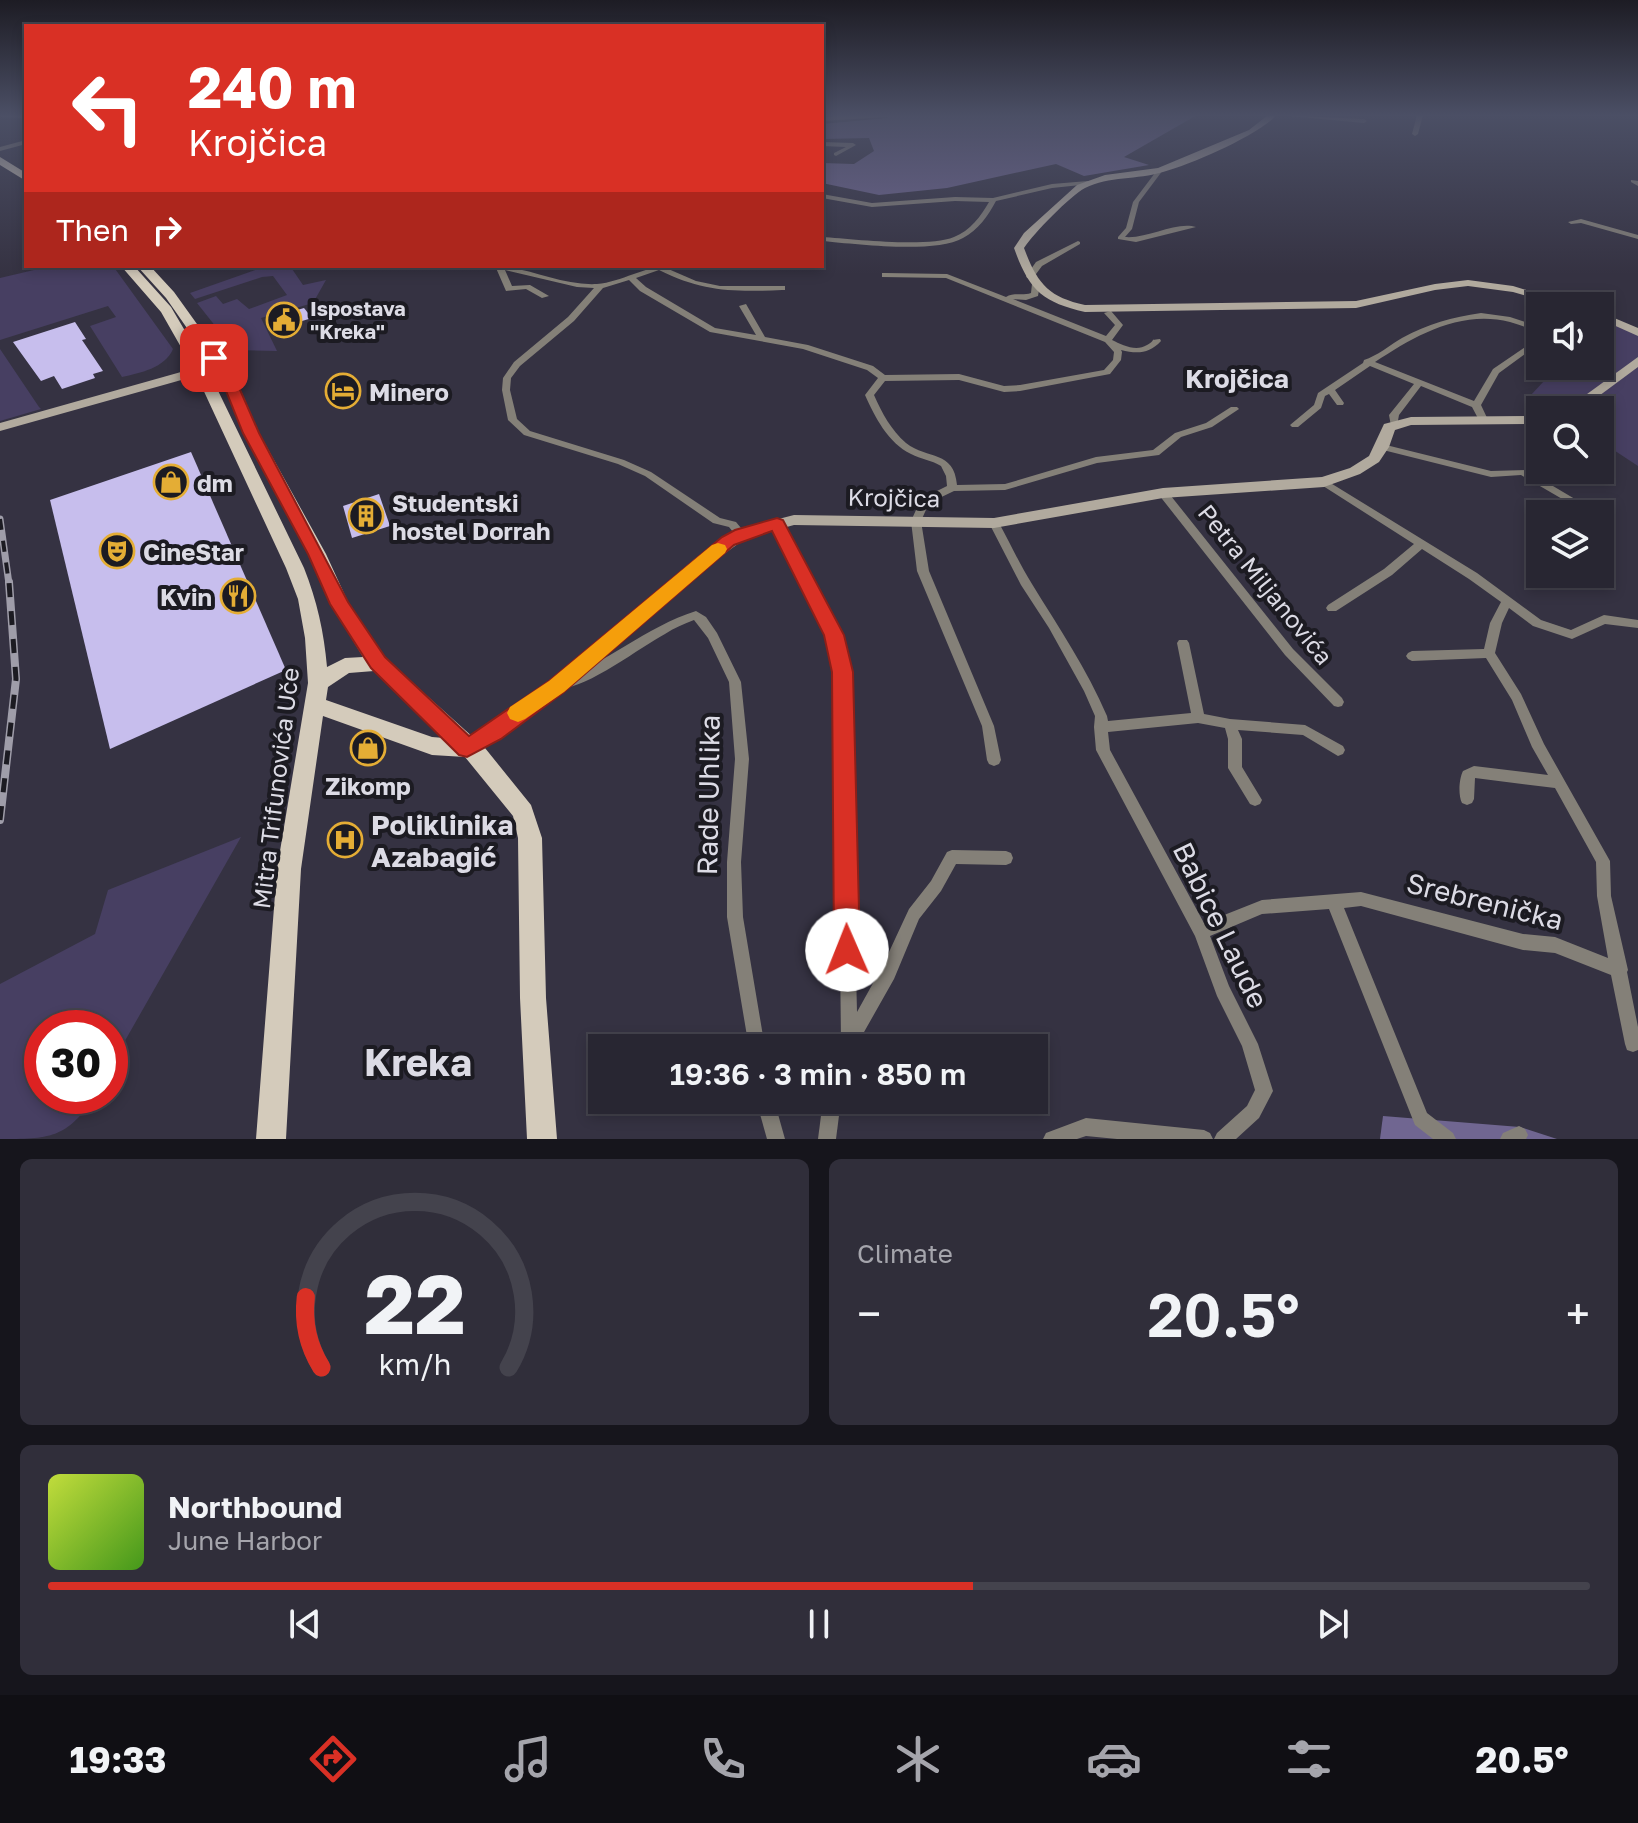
<!DOCTYPE html>
<meta charset="utf-8">
<style>
:root{--surface:#282632;--page:#302e3a;--text:#f1f3f6;--muted:#a5a5ac;--line:#44434d;--accent:#d93025}
body{margin:0;font-family:"Golos Text",sans-serif;background:var(--page);color:var(--text);height:100vh;display:flex;flex-direction:column;font-size:30px;white-space:nowrap}
*{box-sizing:border-box;margin:0}
p{font-size:26px;color:var(--muted)}
.icon{flex:none;width:44px;height:44px;fill:none;stroke:currentColor;stroke-width:2;stroke-linecap:round;stroke-linejoin:round}
.map{position:relative;height:1139px;overflow:hidden}
.panel{display:flex;flex-direction:column;gap:20px;padding:20px;background:#16151c;flex:1}
.panel>*{flex:none}
.guide{position:absolute;left:24px;top:24px;width:800px;height:244px;border-radius:0px;box-shadow:0 4px 12px #0003,0 0 0 2px var(--line);background:#d93025;color:#fff;overflow:hidden}
.tools{position:absolute;left:1526px;top:292px;display:grid;gap:16px}
.tools a{display:grid;place-items:center;width:88px;height:88px;border-radius:0px;background:var(--surface);box-shadow:0 4px 12px #0003,0 0 0 2px var(--line);font-size:40px}
.speed{position:absolute;left:24px;top:1010px;display:flex;gap:16px;font-size:40px;font-weight:700;text-align:center}
.speed>*{display:grid;place-content:center;width:104px;height:104px;border-radius:50%;background:var(--surface);box-shadow:0 4px 12px #0003,0 0 0 2px var(--line);line-height:1}
.speed .limit{border:12px solid #d22;background:#fff;color:#111}
.pin{position:absolute;display:grid;place-items:center;width:68px;height:68px;color:#fff;margin:-34px;border-radius:16px;box-shadow:0 4px 12px #0006}
.me{position:absolute;width:88px;margin:-44px;rotate:359deg;stroke-linejoin:round;filter:drop-shadow(0 0 6px #0008)}
.turn{display:flex;align-items:center;gap:28px;height:168px;padding:0 32px;font-size:36px}
.turn .icon{width:104px;height:104px;stroke-width:2.5}
.turn b{display:block;font-size:56px;line-height:68px}
.then{display:flex;align-items:center;height:76px;padding:0 32px;background:#0003;gap:16px;font-size:30px}
.big{font-size:60px;font-weight:600;line-height:1.1}
.panel .card{flex:1;display:flex;flex-direction:column;justify-content:center;gap:12px;min-width:0;padding:0 28px;border-radius:12px;background:var(--page)}
.panel .dial{align-items:center;gap:0}
.dial svg{height:208px;overflow:visible;fill:none;stroke:var(--line);stroke-width:7;stroke-linecap:round;text-anchor:middle}
.dial text{fill:var(--text);stroke:none}
.song{display:flex;align-items:center;gap:24px}
.cover{width:96px;height:96px;border-radius:12px;background:linear-gradient(135deg,hsl(70 70% 55%),hsl(100 70% 35%))}
.played{height:8px;border-radius:4px;background:linear-gradient(90deg,var(--accent) 60%,var(--line) 60%)}
.keys{display:flex;justify-content:space-around;direction:ltr}
.heat{display:flex;justify-content:space-between;align-items:center;font-size:44px;direction:ltr}
.panel .tiles{flex:1;display:grid;gap:20px;grid-template-columns:1fr 1fr}
.card:last-child{grid-column:span 2}
.trip{position:absolute;left:588px;top:1034px;width:460px;height:80px;border-radius:0px;background:var(--surface);box-shadow:0 4px 12px #0003,0 0 0 2px var(--line);font-weight:600;line-height:80px;text-align:center}
.dock{display:flex;height:128px;justify-content:space-around;align-items:center;background:#100f14;color:var(--muted)}
.dock .icon{width:56px;height:56px}
.dock .selected{color:var(--accent)}
.dock b{font-size:36px;color:var(--text)}
.map>svg:first-child{display:block}
.green{fill:#473f62}
.forest{fill:#706691}
.building{fill:#c7beed}
.lines{fill:none;stroke-linecap:round;stroke-linejoin:round}
.street{fill:#848078;fill-rule:evenodd}
.secondary{fill:#b1aa9e;fill-rule:evenodd}
.primary{fill:#d4cbbb;fill-rule:evenodd}
.rail-far1-casing{stroke:#9f9da9;stroke-width:7}
.rail-casing{stroke:#9f9da9;stroke-width:8}
.rail-far1{stroke:#1c1b22;stroke-width:4;stroke-dasharray:11;stroke-linecap:butt}
.rail{stroke:#1c1b22;stroke-width:5;stroke-dasharray:14;stroke-linecap:butt}
.route{fill:#d93025;stroke:#8d1f18;stroke-width:2}
.slow{fill:#f59e0b}
.labels{text-anchor:middle;dominant-baseline:central;stroke-width:8;stroke-linejoin:round;paint-order:stroke}
.far-poi-label{font-size:20px;font-weight:bold;fill:#dcdbe5;stroke:#1c1b22;text-anchor:start}
.poi-label{font-size:24px;font-weight:bold;fill:#dcdbe5;stroke:#1c1b22;text-anchor:start}
.street-label{font-size:24px;fill:#dcdbe5;stroke:#1c1b22}
.far-district-label{font-size:26px;font-weight:bold;fill:#dcdbe5;stroke:#1c1b22}
.near-street-label{font-size:28px;fill:#dcdbe5;stroke:#1c1b22}
.near-poi-label{font-size:28px;font-weight:bold;fill:#dcdbe5;stroke:#1c1b22;text-anchor:start}
.near-district-label{font-size:38px;font-weight:bold;fill:#dcdbe5;stroke:#1c1b22}
</style>
<div class="map">
<svg width="1638" height="1139" viewBox="0 0 1638 1139">
<rect width="100%" height="100%" fill="#353242"/>
<!-- green -->
<g class="green">
<path d="M51 266H113L173 349C165 368 140 373 122 377L90 326 116 317 108 306 0 340V278Z"/>
<polygon points="267,266 290,266 303,285 326,280 313,303 261,318 277,351 232,350 223,343 242,335 237,328 220,332 197,303 216,296 223,304 237,299 249,309 287,295 273,276 262,277 195,299 190,293"/>
<polygon points="1600,317 1638,331 1638,466 1600,441 1600,410 1554,410 1531,395 1558,366 1600,366"/>
<polygon points="0,349 39,407 41,409 0,421"/>
<path d="M241 837 110 1067V1028H42V1096H94C68 1139 48 1139 0 1139V984L95 934 108 890Z"/>
</g>
<!-- forest -->
<g class="forest">
<polygon points="887,115 1197,115 1124,157 1149,165 1084,176 1056,164 947,188 879,195 822,183 822,163 854,164 874,151 869,138 822,139 822,124 887,118"/>
<polygon points="1383,1116 1520,1127 1557,1139 1380,1139"/>
</g>
<!-- building -->
<g class="building">
<polygon points="304,308 312,318 279,328 271,318"/>
<polygon points="75,322 86,339 82,340 103,371 93,374 95,378 62,389 54,376 41,381 13,342"/>
<polygon points="191,452 286,670 110,749 50,500"/>
<polygon points="379,494 390,526 352,538 343,506"/>
</g>
<g class="lines">
<!-- street -->
<g class="street">
<polygon points="0,115 26,115 26,118 1,117"/>
<polygon points="859,115 890,115 887,117 822,121 822,117"/>
<polygon points="1278,115 1364,119 1367,121 1364,123"/>
<polygon points="1417,115 1423,115 1418,134 1415,136 1412,134"/>
<polygon points="26,140 26,144 0,151 0,147"/>
<polygon points="822,142 853,143 856,145 836,156 834,155 834,153 846,147 822,146"/>
<path d="M1158 169 1163 170 1139 202 1132 229 1125 237C1148 239 1176 221 1196 227L1136 242 1118 239V237L1126 228 1133 202Z"/>
<polygon points="1631,180 1638,181 1638,186 1631,182"/>
<path d="M1088 181 1091 183 1090 184 1052 188 996 201C988 216 978 230 963 238 935 254 856 244 822 241V237C853 239 927 248 954 237 970 231 981 216 989 202L955 201 872 207 822 198V194L872 203 955 197 993 198 1052 184Z"/>
<polygon points="1581,219 1638,235 1638,239 1581,223 1571,224 1568,222"/>
<polygon points="1078,241 1080,242 1080,244 1042,266 1033,278 1027,278 1026,276 1036,262"/>
<path d="M492 266C528 266 561 286 597 284 622 282 644 266 670 266L666 268 696 281 720 286H785V290H782C734 292 703 292 659 270L636 278 646 287 715 328 756 335 739 306 746 304 765 337 808 345 873 366 885 375 959 374 1004 386 1020 385 1104 370 1113 360 1114 352 1105 342 946 278 882 277V273H885L947 274 1006 297C1013 292 1023 296 1031 293L1032 284 1036 282 1040 284 1038 296 1026 300 1013 299 1106 336 1115 325 1104 313 1111 311 1123 325 1112 340C1122 345 1136 352 1147 345 1159 338 1146 341 1160 339L1161 341C1149 354 1137 354 1121 350L1122 352 1121 360 1110 374 1020 391 1004 392 959 380 885 381 874 395C882 413 891 430 906 443 928 460 954 450 957 485L1005 484 1096 457 1153 450 1175 433 1206 423 1231 407H1237L1239 409 1212 427 1181 437 1159 455 1097 463 1005 490 954 491 929 503 921 521 929 571 994 726 1001 760 999 764 994 766 989 764 987 760 982 726 917 571 911 521 921 499 947 486 946 476 941 466C931 460 921 459 911 454 888 443 875 417 865 395L878 378 867 370 803 349 710 332 640 291 629 280 603 288 574 321 520 366 511 378 510 390 517 419 530 431 624 460 651 472 720 518 736 522 746 534 741 538 737 537 729 527 713 523 645 476 618 464 524 435 508 420 502 390 503 378 514 362 568 317 594 288 577 287 505 270 512 286 530 285 549 296 542 298 526 289 506 291 496 268Z"/>
<path d="M1481 313 1510 317 1540 327V332C1530 329 1520 325 1510 322 1461 309 1414 336 1375 362L1474 401 1493 369 1540 337V343L1499 373 1481 405 1489 422 1487 424H1481L1472 407 1421 386 1399 415 1397 426H1391L1389 415 1414 384 1370 366 1335 390 1344 403 1343 405H1337L1329 394 1325 396 1321 408 1298 427H1292L1290 425 1314 405 1318 393 1363 363 1364 360C1377 356 1390 345 1402 338 1428 324 1452 317 1481 313Z"/>
<polygon points="1382,444 1491,471 1526,470 1585,505 1584,507 1576,507 1521,475 1491,477 1379,449 1377,447 1379,445"/>
<path d="M1324 479 1477 573 1541 620 1571 630 1604 615 1638 620V628L1605 624 1572 639 1533 626 1509 608 1502 623 1495 653 1521 694 1544 744 1610 861 1611 896 1628 970 1627 972 1638 1027V1050L1633 1052 1627 1050 1625 1044 1611 975 1555 953 1523 950 1361 906 1344 908 1427 1113 1453 1133 1456 1139H1433L1415 1125 1329 909 1262 914 1210 936 1229 986 1258 1044 1273 1091 1259 1118 1236 1139H1214L1217 1133 1247 1106 1255 1090 1242 1046 1217 996 1195 936 1096 750 1094 727 1095 716 1084 691 1049 628 1021 585 989 523 994 519 999 523C1010 543 1020 565 1032 584 1059 628 1087 669 1107 716L1108 721 1191 713 1177 643 1179 640H1187L1189 643 1204 714 1230 719 1305 725 1343 746 1345 750 1343 754 1338 756 1303 735 1238 730 1242 739V767L1262 800 1260 804 1255 806 1250 804 1228 768V739L1225 728 1198 723 1108 732 1110 750 1204 923 1262 900 1361 892 1523 934 1555 937 1608 958 1597 896 1596 862 1555 788 1475 778 1474 799 1472 803 1467 805 1462 803C1458 795 1459 779 1463 771L1474 766 1548 775 1532 747 1512 700 1486 658 1412 661 1408 659 1406 656 1408 653 1412 651 1484 649 1490 623 1501 602 1469 579 1422 549 1392 575 1336 611H1328L1326 608 1328 605 1384 569 1414 544 1320 484 1319 482 1320 480Z"/>
<polygon points="1163,490 1167,491 1293,649 1342,698 1344,702 1342,706 1338,707 1334,706 1285,655 1159,495 1158,493"/>
<polygon points="777,520 782,524 840,635 849,672 857,1012 882,967 909,909 931,881 947,852 952,850 1006,851 1011,853 1013,858 1011,863 1006,865 956,864 941,891 919,919 894,979 855,1048 843,1048 841,1043 837,672 828,635 772,524"/>
<path d="M696 611 706 617 717 633 741 682 749 759 741 862 743 917 765 1048H749L727 917V862L735 759 729 682 708 638 694 620C684 624 674 628 665 634 640 647 583 692 557 688L555 685 557 682C606 663 646 627 696 611Z"/>
<polygon points="756,1100 774,1100 785,1139 767,1139"/>
<polygon points="823,1100 841,1100 836,1139 818,1139"/>
<polygon points="1086,1118 1204,1130 1210,1133 1213,1139 1117,1139 1086,1136 1077,1139 1043,1139 1046,1133"/>
<polygon points="1519,1126 1525,1129 1528,1135 1526,1139 1500,1139 1503,1133"/>
</g>
<!-- secondary -->
<g class="secondary">
<path d="M1268 115H1277C1254 137 1194 163 1163 172 1137 180 1109 176 1085 188 1070 196 1034 233 1024 248 1037 283 1048 297 1085 305L1356 301 1435 284 1468 280 1513 286 1579 306H1561L1513 292 1468 286 1435 290 1356 308 1085 312C1042 302 1029 290 1014 248L1024 233 1077 185 1105 175 1158 168 1249 130Z"/>
<polygon points="1600,312 1638,328 1638,336 1600,319"/>
<polygon points="1638,357 1638,367 1580,410 1565,410"/>
<polygon points="220,361 224,362 224,368 0,431 0,423"/>
<polygon points="1540,416 1540,424 1411,425 1395,430 1389,447 1379,462 1360,474 1324,487 1163,498 994,528 794,525 746,538 709,565 563,691 501,739 467,756 460,754 457,748 460,742 487,727 551,681 697,557 736,530 794,515 994,518 1163,488 1322,477 1350,468 1369,456 1384,424 1411,417"/>
</g>
<!-- primary -->
<g class="primary">
<polygon points="0,157 26,173 26,181 0,165"/>
<path d="M121 266H134L171 307 208 370 304 568C317 601 324 632 327 667L345 658 363 657 331 604 308 554 243 433 221 377 166 298 137 266H150L174 292 235 377 259 433 326 554 348 602 385 658 485 748 531 805 542 838 546 998 557 1139H527L520 998 518 838 513 816 465 757 432 755 323 716 301 869 286 1139H256L277 869 308 683 305 638 298 599 286 568 194 370 161 312ZM374 671 444 738 432 737 326 700 328 687 349 673Z"/>
</g>
<!-- rail-far1 casing -->
<g class="rail-far1-casing">
<polyline id="rail-far1" points="0,519 9,584"/>
</g>
<!-- rail casing -->
<g class="rail-casing">
<polyline id="rail" points="0,820 16,679 9,582"/>
</g>
<!-- rail-far1 -->
<use href="#rail-far1" class="rail-far1"/>
<!-- rail -->
<use href="#rail" class="rail"/>
</g>
<!-- sky -->
<linearGradient id="sky" x2="0" y2="1"><stop stop-color="#1d1c24"/><stop offset="0.42" stop-color="#4b4f65"/><stop offset="1" stop-color="#4b4f65" stop-opacity="0"/></linearGradient>
<rect width="1638" height="274" fill="url(#sky)"/>
<!-- route -->
<polygon class="route" points="214,354 219,355 234,376 259,433 348,602 385,657 469,736 549,681 722,537 735,530 777,518 783,520 844,635 853,672 860,950 857,959 847,963 838,959 834,950 832,672 824,635 772,531 734,545 564,692 501,739 467,757 459,755 371,668 330,604 308,554 243,433 220,376 207,358"/>
<!-- slow -->
<polygon class="slow" points="718,543 725,545 727,549 725,553 564,692 525,719 518,722 510,719 507,713 510,707 549,681 712,545"/>
<!-- icons -->
<defs>
<g id="civic-ring" transform="scale(1.8)"><circle r="9.5" fill="#1c1b22" stroke="#e4ad35" stroke-width="1.5"/><path d="M-.6-6.5H3V-4.5H.6V-3L4-1V1h2V6H-6V1h2V-1L-.6-3ZM-1.2 2.5V6h2.4V2.5Z" fill="#e4ad35"/></g>
<g id="hotel-ring" transform="scale(1.8)"><circle r="9.5" fill="#1c1b22" stroke="#e4ad35" stroke-width="1.5"/><path d="M-6-4.5h1.5V1H6V5H4.5V3h-9V5H-6ZM-4 0a1.8 1.8 0 1 1 3.6 0ZM.5 0V-2.5h3Q6-2.5 6 0Z" fill="#e4ad35"/></g>
<g id="shop-ring" transform="scale(1.8)"><circle r="9.5" fill="#1c1b22" stroke="#e4ad35" stroke-width="1.5"/><path d="M-5-2.5h2.3a2.7 3.5 0 0 1 5.4 0H5L5.5 6h-11ZM-1.5-2.5h3a1.5 2.3 0 0 0-3 0Z" fill="#e4ad35"/></g>
<g id="building-ring" transform="scale(1.8)"><circle r="9.5" fill="#1c1b22" stroke="#e4ad35" stroke-width="1.5"/><path d="M-4-6H4V6H1V3H-1V6H-4ZM-2.5-4.3h1.7v1.8h-1.7ZM.8-4.3h1.7v1.8H.8ZM-2.5-1h1.7V.8h-1.7ZM.8-1h1.7V.8H.8Z" fill="#e4ad35"/></g>
<g id="theatre-ring" transform="scale(1.8)"><circle r="9.5" fill="#1c1b22" stroke="#e4ad35" stroke-width="1.5"/><path d="M-5-5.5Q0-4 5-5.5V0Q5 5 0 6Q-5 5-5 0ZM-3.3-2.5H-1v1.5H-3.3ZM1-2.5H3.3v1.5H1ZM-2.8 1Q0 5.5 2.8 1Z" fill="#e4ad35"/></g>
<g id="restaurant-ring" transform="scale(1.8)"><circle r="9.5" fill="#1c1b22" stroke="#e4ad35" stroke-width="1.5"/><path d="M-5-6h1v4h1v-4h1v4h1v-4h1v5L-1.5 .5V6h-2V.5L-5-1ZM5-6V6H3V1.5H1.5Q1.5-4 5-6Z" fill="#e4ad35"/></g>
<g id="hospital-ring" transform="scale(1.8)"><circle r="9.5" fill="#1c1b22" stroke="#e4ad35" stroke-width="1.5"/><path d="M-5-5h3v3.5h4V-5h3V5h-3V1.5h-4V5h-3Z" fill="#e4ad35"/></g>
</defs>
<g fill-rule="evenodd">
<use href="#civic-ring" x="284" y="320"/>
<use href="#hotel-ring" x="343" y="391"/>
<use href="#shop-ring" x="171" y="482"/>
<use href="#building-ring" x="366" y="516"/>
<use href="#theatre-ring" x="117" y="551"/>
<use href="#restaurant-ring" x="238" y="596"/>
<use href="#shop-ring" x="368" y="748"/>
<use href="#hospital-ring" x="345" y="840"/>
</g>
<g class="labels">
<!-- far-poi labels -->
<g class="far-poi-label">
<text x="310" y="308">Ispostava<tspan x="310" dy="23">"Kreka"</tspan></text>
</g>
<!-- poi labels -->
<g class="poi-label">
<text x="369" y="391">Minero</text>
<text x="197" y="482">dm</text>
<text x="392" y="502">Studentski<tspan x="392" dy="28">hostel Dorrah</tspan></text>
<text x="143" y="551">CineStar</text>
<text x="212" y="596" text-anchor="end">Kvin</text>
<text x="368" y="785" text-anchor="middle">Zikomp</text>
</g>
<!-- street labels -->
<g class="street-label">
<text transform="translate(894 497) rotate(1)">Krojčica</text>
<text transform="translate(1266 584) rotate(51)">Petra Miljanovića</text>
<text transform="translate(275 788) rotate(-83)">Mitra Trifunovića Uče</text>
</g>
<!-- far-district labels -->
<g class="far-district-label">
<text x="1237" y="378">Krojčica</text>
</g>
<!-- near-street labels -->
<g class="near-street-label">
<text transform="translate(708 795) rotate(-89)">Rade Uhlika</text>
<text transform="translate(1485 901) rotate(14)">Srebrenička</text>
<text transform="translate(1221 925) rotate(64)">Babice Laude</text>
</g>
<!-- near-poi labels -->
<g class="near-poi-label">
<text x="371" y="824">Poliklinika<tspan x="371" dy="32">Azabagić</tspan></text>
</g>
<!-- near-district labels -->
<g class="near-district-label">
<text x="418" y="1061">Kreka</text>
</g>
</g>
</svg>
<div class="tools">
<a><svg class="icon" aria-label="sound" viewBox="0 0 24 24"><path d="M4 9h4l5-4v14l-5-4H4zM17 9q2 3 0 6"/></svg></a>
<a><svg class="icon" aria-label="search" viewBox="0 0 24 24"><circle cx="10" cy="10" r="6"/><path d="M15 15l6 6"/></svg></a>
<a><svg class="icon" aria-label="layers" viewBox="0 0 24 24"><path d="M12 4l9 5-9 5-9-5zM3 14l9 5 9-5"/></svg></a>
</div>
<div class="speed"><div class="limit">30</div></div>
<div class="pin" style="left:214px;top:358px;background:#d93025"><svg class="icon" aria-label="arrive" viewBox="0 0 24 24"><path d="M6 21V4h12l-3 4 3 4H6"/></svg></div>
<svg class="me" style="left:847px;top:950px" viewBox="-20 -20 40 40"><circle r="19" fill="#fff"/><path d="M0-13L10 11 0 6-10 11z" fill="#d93025"/></svg>
<div class="trip">19:36 · 3 min · 850 m</div>
<div class="guide">
<div class="turn"><svg class="icon" aria-label="left" viewBox="0 0 24 24"><path d="M17 20v-9H6M10 6l-5 5 5 5"/></svg><div><b>240 m</b>Krojčica</div></div>
<div class="then">Then<svg class="icon" aria-label="right" viewBox="0 0 24 24"><path d="M7 20v-9h11M14 6l5 5-5 5"/></svg></div>
</div>
</div>
<section class="panel">
<div class="tiles">
<div class="card dial"><svg viewBox="0 0 100 80">
<path d="M14 69A42 42 0 1 1 86 69"/>
<path d="M14 69A42 42 0 0 1 8 42" stroke="#d93025"/>
<text x="50" y="56" font-size="32" font-weight="700">22</text>
<text x="50" y="72" font-size="11">km/h</text>
</svg></div>
<div class="card"><p>Climate</p>
<div class="heat"><a>−</a><b class="big">20.5°</b><a>+</a></div>
</div>
<div class="card">
<div class="song"><i class="cover"></i><div><b>Northbound</b><p>June Harbor</p></div></div>
<div class="played"></div>
<div class="keys"><svg class="icon" aria-label="previous" viewBox="0 0 24 24"><path d="M18 5L8 12l10 7zM5 5v14"/></svg><svg class="icon" aria-label="pause" viewBox="0 0 24 24"><path d="M8 5v14M16 5v14"/></svg><svg class="icon" aria-label="next" viewBox="0 0 24 24"><path d="M6 5l10 7-10 7zM19 5v14"/></svg></div>
</div>
</div>
</section>
<nav class="dock">
<b>19:33</b>
<svg class="icon selected" aria-label="directions" viewBox="0 0 24 24"><path d="M12 3l9 9-9 9-9-9zM9 14v-3h6M13 9l2 2-2 2"/></svg>
<svg class="icon" aria-label="music" viewBox="0 0 24 24"><path d="M9 18V5l10-2v13"/><circle cx="6" cy="18" r="3"/><circle cx="16" cy="16" r="3"/></svg>
<svg class="icon" aria-label="phone" viewBox="0 0 24 24"><path d="M5 4h4l2 5-3 2q2 4 5 5l2-3 5 2v4C11 20 4 13 5 4z"/></svg>
<svg class="icon" aria-label="climate" viewBox="0 0 24 24"><path d="M12 3v18M4 7l16 10M4 17L20 7"/></svg>
<svg class="icon" aria-label="car" viewBox="0 0 24 24"><path d="M5 17H2v-5l4-1 3-4h7l3 4 3 1v5h-3M9 17h6M6 11h13"/><circle cx="7" cy="17" r="2"/><circle cx="17" cy="17" r="2"/></svg>
<svg class="icon" aria-label="filters" viewBox="0 0 24 24"><path d="M4 7h16M4 17h16"/><circle cx="9" cy="7" r="2"/><circle cx="15" cy="17" r="2"/></svg>
<b>20.5°</b>
</nav>
